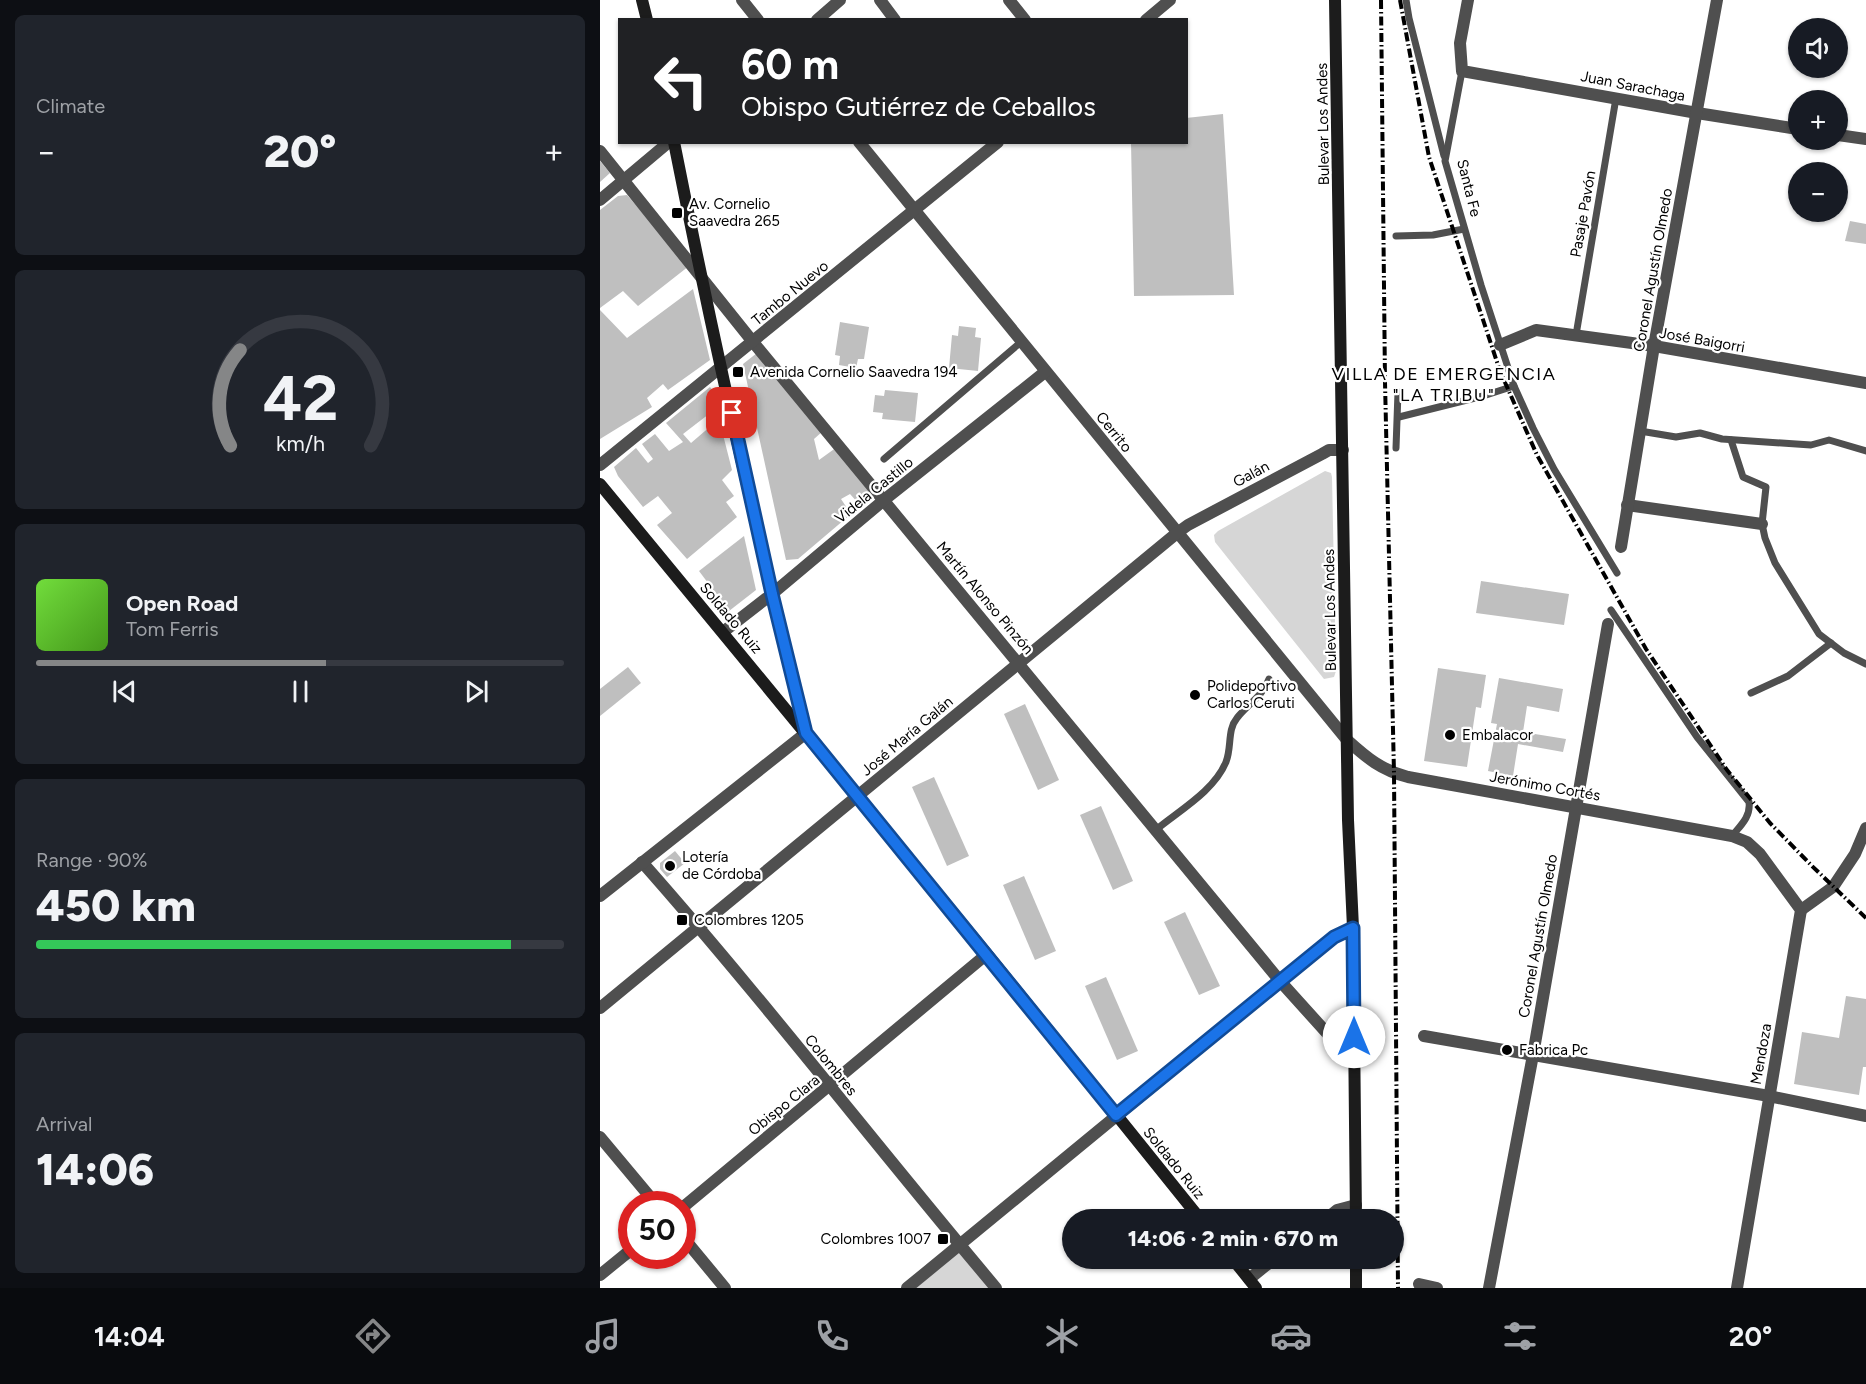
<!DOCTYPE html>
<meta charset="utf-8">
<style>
:root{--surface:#171b24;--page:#20242c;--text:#f1f3f6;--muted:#9ea1a6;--line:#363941;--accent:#858687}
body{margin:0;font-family:Figtree,sans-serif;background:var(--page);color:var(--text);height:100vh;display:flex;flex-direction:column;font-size:22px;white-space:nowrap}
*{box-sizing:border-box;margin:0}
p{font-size:20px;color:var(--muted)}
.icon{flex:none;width:33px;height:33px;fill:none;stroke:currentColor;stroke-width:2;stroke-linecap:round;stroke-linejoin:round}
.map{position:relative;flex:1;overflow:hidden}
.drawer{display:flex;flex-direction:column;gap:15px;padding:15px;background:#0d0f14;width:600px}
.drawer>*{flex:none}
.top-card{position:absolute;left:18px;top:18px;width:570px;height:126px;border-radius:0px;box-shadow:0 2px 4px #0004;background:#202124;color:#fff;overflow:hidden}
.controls{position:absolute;left:1188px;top:18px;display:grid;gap:12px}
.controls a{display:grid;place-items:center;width:60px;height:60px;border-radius:50%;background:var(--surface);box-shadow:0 2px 4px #0004;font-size:30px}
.speed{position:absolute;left:18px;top:1191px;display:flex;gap:12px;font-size:30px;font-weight:700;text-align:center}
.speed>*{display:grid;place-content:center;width:78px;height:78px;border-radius:50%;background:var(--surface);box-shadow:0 2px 4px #0004;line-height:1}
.speed .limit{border:9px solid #d22;background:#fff;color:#111}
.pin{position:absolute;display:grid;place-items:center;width:51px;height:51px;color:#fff;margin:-26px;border-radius:12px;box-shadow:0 3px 9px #0006}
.me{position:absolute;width:66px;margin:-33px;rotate:0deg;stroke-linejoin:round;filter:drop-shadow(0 0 4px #0008)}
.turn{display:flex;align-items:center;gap:21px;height:126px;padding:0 24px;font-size:27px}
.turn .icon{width:78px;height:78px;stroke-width:2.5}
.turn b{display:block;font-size:42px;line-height:51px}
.big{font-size:45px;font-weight:800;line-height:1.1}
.drawer .widget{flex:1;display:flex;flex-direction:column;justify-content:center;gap:9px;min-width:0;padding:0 21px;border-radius:9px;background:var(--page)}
.drawer .dial{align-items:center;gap:0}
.dial svg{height:156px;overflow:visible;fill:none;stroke:var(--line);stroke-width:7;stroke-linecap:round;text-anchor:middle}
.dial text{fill:var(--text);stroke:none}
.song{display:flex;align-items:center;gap:18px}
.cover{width:72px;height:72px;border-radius:9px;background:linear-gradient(135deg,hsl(100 70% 55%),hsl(100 70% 35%))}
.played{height:6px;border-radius:3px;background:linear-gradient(90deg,var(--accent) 55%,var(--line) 55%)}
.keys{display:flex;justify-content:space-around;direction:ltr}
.heat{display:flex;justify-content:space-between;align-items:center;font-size:33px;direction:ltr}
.charge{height:9px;border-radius:4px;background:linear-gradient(90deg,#34c759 90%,var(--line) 0)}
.trip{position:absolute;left:462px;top:1209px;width:342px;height:60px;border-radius:30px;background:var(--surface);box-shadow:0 2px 4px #0004;font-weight:800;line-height:60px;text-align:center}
.dock{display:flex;height:96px;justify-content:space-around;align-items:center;background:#090b0e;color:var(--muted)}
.dock .icon{width:42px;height:42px}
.dock .current{color:var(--accent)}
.dock b{font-size:27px;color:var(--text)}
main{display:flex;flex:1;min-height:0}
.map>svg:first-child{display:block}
.green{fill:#d6d6d6}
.building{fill:#bfbfbf}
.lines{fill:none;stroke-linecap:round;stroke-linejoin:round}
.lane{stroke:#4f4f4f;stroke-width:7}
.street{stroke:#4f4f4f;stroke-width:12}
.secondary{stroke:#1c1c1c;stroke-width:12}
.rail{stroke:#000;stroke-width:4;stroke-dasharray:9 3 1.5 3;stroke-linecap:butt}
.route-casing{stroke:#114b97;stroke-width:15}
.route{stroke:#1a73e8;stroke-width:10}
.poi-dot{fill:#000;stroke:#fff;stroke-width:2}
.labels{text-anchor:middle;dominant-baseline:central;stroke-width:4.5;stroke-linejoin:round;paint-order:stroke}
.street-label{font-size:15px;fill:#000;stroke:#fff}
.poi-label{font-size:15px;fill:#000;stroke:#fff;text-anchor:start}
.quarter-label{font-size:18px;letter-spacing:1.5px;fill:#000;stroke:#fff}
</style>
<main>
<section class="drawer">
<div class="widget"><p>Climate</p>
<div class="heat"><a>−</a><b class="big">20°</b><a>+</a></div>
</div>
<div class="widget dial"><svg viewBox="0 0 100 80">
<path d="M14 69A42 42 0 1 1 86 69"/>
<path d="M14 69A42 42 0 0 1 19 20" stroke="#858687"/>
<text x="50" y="56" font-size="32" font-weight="700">42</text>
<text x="50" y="72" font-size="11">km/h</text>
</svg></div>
<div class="widget">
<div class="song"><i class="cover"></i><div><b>Open Road</b><p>Tom Ferris</p></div></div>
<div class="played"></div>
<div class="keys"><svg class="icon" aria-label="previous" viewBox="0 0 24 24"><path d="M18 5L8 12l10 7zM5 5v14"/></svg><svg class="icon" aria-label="pause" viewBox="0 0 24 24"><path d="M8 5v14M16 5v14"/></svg><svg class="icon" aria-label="next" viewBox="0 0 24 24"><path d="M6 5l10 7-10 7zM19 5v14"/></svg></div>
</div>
<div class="widget"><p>Range · 90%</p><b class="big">450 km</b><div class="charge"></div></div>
<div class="widget"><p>Arrival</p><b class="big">14:06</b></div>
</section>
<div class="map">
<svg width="1266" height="1288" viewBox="0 0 1266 1288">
<rect width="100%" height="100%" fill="#fff"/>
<!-- green -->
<g class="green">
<polygon points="725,471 731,473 732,477 736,671 734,677 724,679 615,542 614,535 618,531"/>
<polygon points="360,1251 390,1288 316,1288"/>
</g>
<!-- building -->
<g class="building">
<polygon points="623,114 634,295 534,296 531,142 586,142 586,118"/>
<polygon points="0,161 10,173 0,182"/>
<polygon points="27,195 89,266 38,306 23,291 0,308 0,210 18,196"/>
<polygon points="1250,221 1266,224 1266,244 1245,241"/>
<polygon points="93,289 110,360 68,390 63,384 47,398 52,407 0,439 0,310 27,338"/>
<polygon points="240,322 269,327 264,359 258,359 256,368 239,365 240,356 235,355"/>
<polygon points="359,326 376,328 375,337 381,338 378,371 349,368 352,335 358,336"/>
<polygon points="157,353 223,431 214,439 219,460 237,447 274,493 259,504 250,494 241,499 251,514 198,559 186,560 143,364"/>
<polygon points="110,387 113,391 118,407 83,434 91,443 119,419 132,470 122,480 134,496 126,502 137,517 87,559 57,525 72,513 58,496 43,507 18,476 14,467 36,448 48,463 53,459 42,444 55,434 69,451 83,442 66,423"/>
<polygon points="285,390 318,393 315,422 282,419 283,413 273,412 275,395 284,396"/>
<polygon points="144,536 156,590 129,611 99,571"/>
<polygon points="881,581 969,594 964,625 876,613"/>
<polygon points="28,667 41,683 0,716 0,689"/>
<polygon points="838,668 886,675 881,708 876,707 867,767 824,761"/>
<polygon points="899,678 963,689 959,712 927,706 923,732 966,739 963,752 918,744 913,776 888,771 897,724 891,723"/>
<polygon points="425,704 459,780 438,790 404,714"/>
<polygon points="334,777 369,856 347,866 312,787"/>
<polygon points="501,806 533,881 513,890 480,815"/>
<polygon points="75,851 85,863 67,877 60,869 60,863"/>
<polygon points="424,876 456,951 435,960 403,885"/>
<polygon points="585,912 620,986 599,995 564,922"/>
<polygon points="506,977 538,1051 517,1060 485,986"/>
<polygon points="1246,996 1266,999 1266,1067 1263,1067 1259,1095 1194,1084 1202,1032 1239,1038"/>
</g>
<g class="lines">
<!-- lane -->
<g class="lane">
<polyline points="806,0 809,18 844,156"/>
<polyline points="862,71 845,161 881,285 914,386 933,428 954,469 1017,573"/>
<polyline points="796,236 833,235 864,229"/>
<polyline points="976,335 1016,98"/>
<polyline points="799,417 883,396 914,386"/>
<polyline points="1040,431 1076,437 1100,433 1122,439 1211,445 1229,440 1266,451"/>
<polyline points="1131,440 1143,477 1166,487 1162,524 1165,538 1175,563 1219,634 1244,653 1266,664"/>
<polyline points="796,448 798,392"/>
<polyline points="284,459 421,342"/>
<path d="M1011 610 1097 737 1149 802C1151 817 1140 826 1132 836"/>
<polyline points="1151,693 1188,676 1231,643"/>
<path d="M557 829C580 810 614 791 626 762 632 747 627 730 637 718 648 704 663 696 669 679"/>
</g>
<!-- street -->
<g class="street">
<polyline points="142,0 158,20"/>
<polyline points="280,0 295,20"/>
<polyline points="409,0 425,20"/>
<polyline points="868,0 860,43 862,71 1097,113 1198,129"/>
<polyline points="217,20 240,0"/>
<polyline points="546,20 570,0"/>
<polyline points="1238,135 1266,139"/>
<path d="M259 142 747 740C767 758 781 770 808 777L1132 836 1147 842 1160 854 1201 910 1137 1288"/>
<polyline points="0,151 153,342 680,981 735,1042 754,1058"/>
<polyline points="0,200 69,142"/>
<polyline points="900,345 936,330 1054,346 1266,383"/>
<polyline points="0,465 398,142"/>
<polyline points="1027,505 1162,524"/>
<polyline points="1021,547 1054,346 1117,0"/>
<polyline points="123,632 172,594 284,500 445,372"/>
<path d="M42 862C164 1000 277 1147 396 1288"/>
<polyline points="0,896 206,733"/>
<polyline points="1201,910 1233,887 1255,854 1266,828"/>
<polyline points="0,1008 577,533 588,525 722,454 729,450 743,450"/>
<polyline points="824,1036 1169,1096 1266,1116"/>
<polyline points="0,1137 56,1204"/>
<polyline points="82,1208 387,954"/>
<polyline points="725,1220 737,1210 756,1205"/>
<polyline points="82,1236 125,1288"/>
<polyline points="0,1275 32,1249"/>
<polyline points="649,1279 675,1258"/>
<polyline points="819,1284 837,1288"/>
<polyline points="307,1288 734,937 753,928"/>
<polyline points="889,1288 933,1055 1008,624"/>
</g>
<!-- secondary -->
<g class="secondary">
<polyline points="42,0 47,20"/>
<polyline points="735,0 748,820 753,928 756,1220"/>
<path d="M74 142C113 339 157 535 205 729"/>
<polyline points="0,484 387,954 601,1220"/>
<polyline points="632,1258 656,1288"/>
<polyline points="756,1258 756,1288"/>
</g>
<!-- rail -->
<g class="rail">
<polyline points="781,0 785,382 794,773 798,1288"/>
<polyline points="800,0 829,157 900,371 937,455 1046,649 1127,770 1170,823 1212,866 1266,918"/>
</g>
</g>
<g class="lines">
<!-- route casing -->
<g class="route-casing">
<polyline id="route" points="132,413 172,594 206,733 516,1115 734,937 753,928 754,1037"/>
</g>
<!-- route -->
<use href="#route" class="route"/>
</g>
<!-- markers -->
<g class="poi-dot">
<rect x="71" y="207" width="12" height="12" rx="3"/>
<rect x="132" y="366" width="12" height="12" rx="3"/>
<circle cx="595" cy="695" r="6"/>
<circle cx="850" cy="735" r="6"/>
<circle cx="70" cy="866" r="6"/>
<rect x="76" y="914" width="12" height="12" rx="3"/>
<circle cx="907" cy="1050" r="6"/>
<rect x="337" y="1233" width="12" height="12" rx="3"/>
</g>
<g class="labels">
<!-- street labels -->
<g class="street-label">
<text transform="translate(1033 86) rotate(11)">Juan Sarachaga</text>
<text transform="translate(723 124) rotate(-91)">Bulevar Los Andes</text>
<text transform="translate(869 188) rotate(76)">Santa Fe</text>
<text transform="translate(983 214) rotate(-80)">Pasaje Pavón</text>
<text transform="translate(1053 270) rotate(-80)">Coronel Agustín Olmedo</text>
<text transform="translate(190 293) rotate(-39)">Tambo Nuevo</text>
<text transform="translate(1102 340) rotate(10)">José Baigorri</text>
<text transform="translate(514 432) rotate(51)">Cerrito</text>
<text transform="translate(651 474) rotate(-28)">Galán</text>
<text transform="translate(274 490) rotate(-39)">Videla Castillo</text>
<text transform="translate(385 598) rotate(50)">Martín Alonso Pinzón</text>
<text transform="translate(730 610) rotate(-91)">Bulevar Los Andes</text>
<text transform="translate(131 618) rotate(50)">Soldado Ruiz</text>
<text transform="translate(307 736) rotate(-40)">José María Galán</text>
<text transform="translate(945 786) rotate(10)">Jerónimo Cortés</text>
<text transform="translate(938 936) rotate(-80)">Coronel Agustín Olmedo</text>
<text transform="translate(1161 1054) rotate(-80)">Mendoza</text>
<text transform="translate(231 1065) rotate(51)">Colombres</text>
<text transform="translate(184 1105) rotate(-39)">Obispo Clara</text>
<text transform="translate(574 1163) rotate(51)">Soldado Ruiz</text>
</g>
<!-- poi labels -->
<g class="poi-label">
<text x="89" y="204">Av. Cornelio<tspan x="89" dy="17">Saavedra 265</tspan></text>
<text x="150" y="372">Avenida Cornelio Saavedra 194</text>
<text x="607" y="686">Polideportivo<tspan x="607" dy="17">Carlos Ceruti</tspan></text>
<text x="862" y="735">Embalacor</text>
<text x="82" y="857">Lotería<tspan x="82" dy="17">de Córdoba</tspan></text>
<text x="94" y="920">Colombres 1205</text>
<text x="919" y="1050">Fabrica Pc</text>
<text x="331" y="1239" text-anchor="end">Colombres 1007</text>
</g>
<!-- quarter labels -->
<g class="quarter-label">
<text x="844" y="374">VILLA DE EMERGENCIA<tspan x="844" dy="21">"LA TRIBU"</tspan></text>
</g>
</g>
</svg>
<div class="controls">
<a><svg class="icon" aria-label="sound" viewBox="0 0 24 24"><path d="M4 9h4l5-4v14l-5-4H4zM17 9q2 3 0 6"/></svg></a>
<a>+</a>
<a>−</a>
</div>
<div class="speed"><div class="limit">50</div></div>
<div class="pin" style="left:132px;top:413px;background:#d93025"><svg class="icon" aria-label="arrive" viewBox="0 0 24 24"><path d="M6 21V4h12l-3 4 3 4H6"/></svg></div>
<svg class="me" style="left:754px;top:1037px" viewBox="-20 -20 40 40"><circle r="19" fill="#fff"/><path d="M0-13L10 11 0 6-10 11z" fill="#1a73e8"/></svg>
<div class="trip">14:06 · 2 min · 670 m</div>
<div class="top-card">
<div class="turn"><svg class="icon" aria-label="left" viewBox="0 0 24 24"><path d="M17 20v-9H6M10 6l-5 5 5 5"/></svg><div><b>60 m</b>Obispo Gutiérrez de Ceballos</div></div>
</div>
</div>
</main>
<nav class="dock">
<b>14:04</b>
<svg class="icon current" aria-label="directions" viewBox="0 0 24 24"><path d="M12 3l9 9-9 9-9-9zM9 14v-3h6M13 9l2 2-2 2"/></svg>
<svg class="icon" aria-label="music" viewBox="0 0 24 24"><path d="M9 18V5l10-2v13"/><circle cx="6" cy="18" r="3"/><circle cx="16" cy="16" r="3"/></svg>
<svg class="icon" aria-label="phone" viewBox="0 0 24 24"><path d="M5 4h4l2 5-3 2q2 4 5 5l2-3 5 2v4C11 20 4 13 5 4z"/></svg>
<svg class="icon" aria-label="climate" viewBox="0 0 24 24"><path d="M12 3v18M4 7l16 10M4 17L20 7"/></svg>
<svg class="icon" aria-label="car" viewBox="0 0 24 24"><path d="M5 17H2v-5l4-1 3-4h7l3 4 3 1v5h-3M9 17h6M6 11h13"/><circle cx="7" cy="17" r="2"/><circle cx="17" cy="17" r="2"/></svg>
<svg class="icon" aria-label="filters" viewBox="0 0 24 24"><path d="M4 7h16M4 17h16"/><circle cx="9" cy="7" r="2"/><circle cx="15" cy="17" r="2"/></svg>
<b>20°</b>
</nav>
